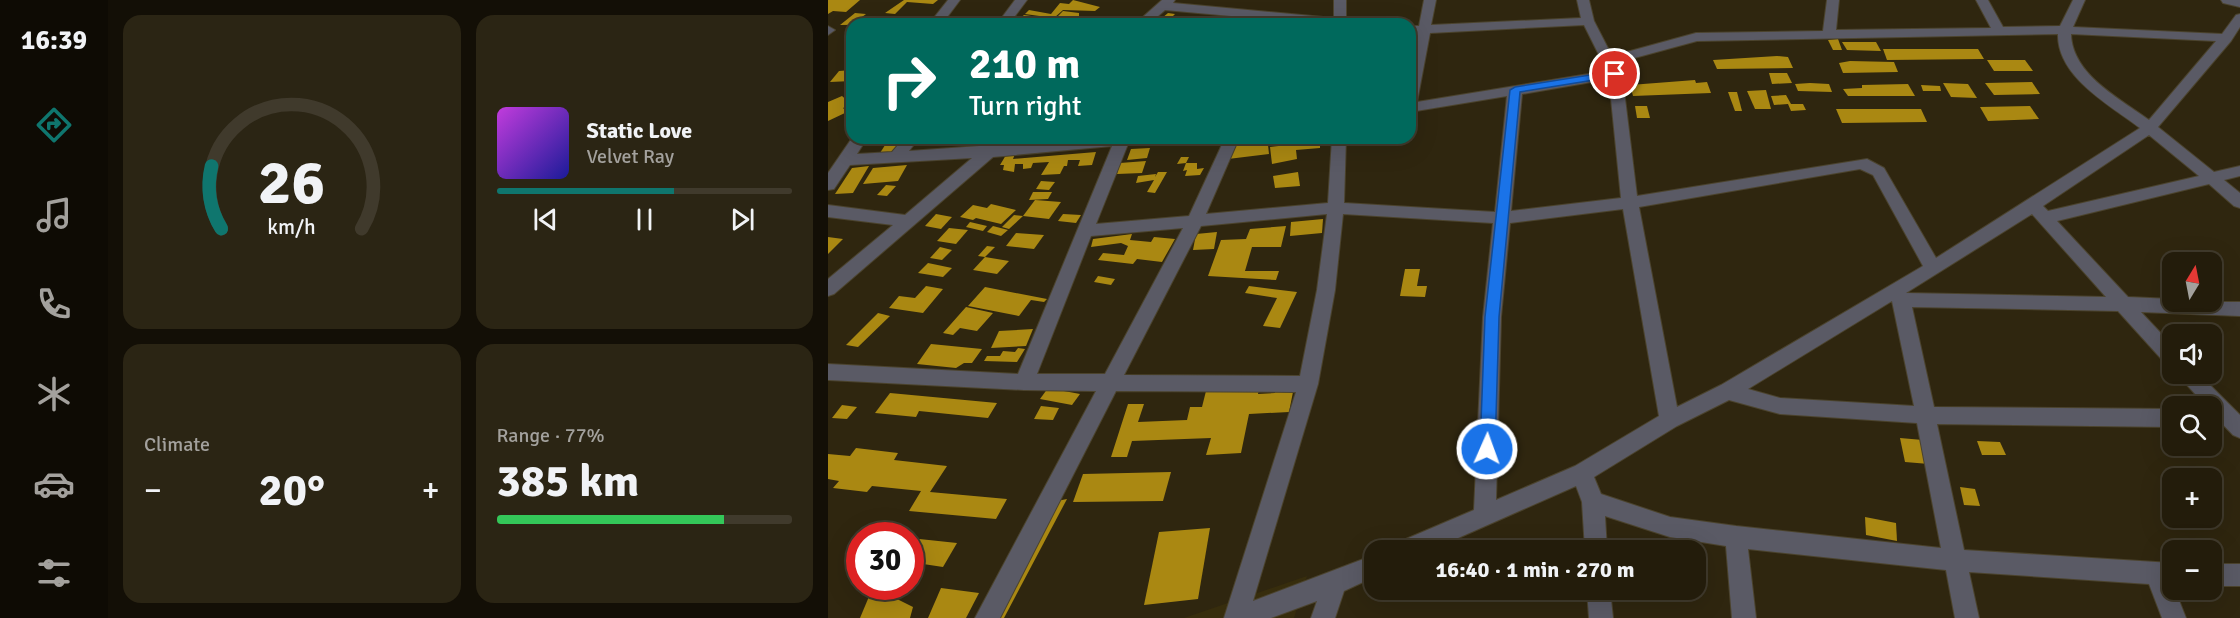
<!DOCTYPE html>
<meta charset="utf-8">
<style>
:root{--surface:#231c0b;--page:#2b2514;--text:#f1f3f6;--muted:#a3a19d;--line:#403a2c;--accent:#0f766e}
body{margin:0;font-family:Signika,sans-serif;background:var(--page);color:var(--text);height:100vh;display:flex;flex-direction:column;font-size:22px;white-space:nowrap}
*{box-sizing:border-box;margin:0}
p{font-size:20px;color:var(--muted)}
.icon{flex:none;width:33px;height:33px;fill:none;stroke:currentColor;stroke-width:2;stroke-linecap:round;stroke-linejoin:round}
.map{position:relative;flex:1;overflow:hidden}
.panel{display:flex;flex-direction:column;gap:15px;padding:15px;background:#130f06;width:720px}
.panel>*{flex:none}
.hud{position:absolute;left:18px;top:18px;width:570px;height:126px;border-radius:18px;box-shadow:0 6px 24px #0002,0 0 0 2px var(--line);background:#00695c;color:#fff;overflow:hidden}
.needle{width:39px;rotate:10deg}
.buttons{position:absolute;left:1334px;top:252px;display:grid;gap:12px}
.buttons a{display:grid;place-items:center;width:60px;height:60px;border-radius:12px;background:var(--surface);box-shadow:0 6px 24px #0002,0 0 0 2px var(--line);font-size:30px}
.speed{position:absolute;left:18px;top:522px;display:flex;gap:12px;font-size:30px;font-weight:700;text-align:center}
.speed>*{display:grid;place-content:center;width:78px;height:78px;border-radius:50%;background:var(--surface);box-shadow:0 6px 24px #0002,0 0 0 2px var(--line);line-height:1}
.speed .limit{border:9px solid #d22;background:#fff;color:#111}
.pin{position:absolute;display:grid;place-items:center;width:51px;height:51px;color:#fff;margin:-26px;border:3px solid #fff;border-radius:50%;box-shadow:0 2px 6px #0007}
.me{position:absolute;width:66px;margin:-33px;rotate:2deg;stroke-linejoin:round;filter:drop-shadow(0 0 4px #0008)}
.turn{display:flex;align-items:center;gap:21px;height:126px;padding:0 24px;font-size:27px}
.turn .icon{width:78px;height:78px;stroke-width:2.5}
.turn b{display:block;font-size:42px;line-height:51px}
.big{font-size:45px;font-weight:700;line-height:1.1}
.panel .card{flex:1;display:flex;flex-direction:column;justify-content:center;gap:9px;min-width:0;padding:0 21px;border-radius:18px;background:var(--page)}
.panel .dial{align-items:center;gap:0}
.dial svg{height:156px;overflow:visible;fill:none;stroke:var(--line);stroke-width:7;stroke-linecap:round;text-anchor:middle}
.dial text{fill:var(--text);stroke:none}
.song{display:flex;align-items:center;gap:18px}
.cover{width:72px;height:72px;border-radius:9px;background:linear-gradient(135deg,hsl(290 70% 55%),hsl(240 70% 35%))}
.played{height:6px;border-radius:3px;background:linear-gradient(90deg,var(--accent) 60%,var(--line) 60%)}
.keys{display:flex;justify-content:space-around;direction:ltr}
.heat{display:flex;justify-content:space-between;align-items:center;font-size:33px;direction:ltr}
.charge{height:9px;border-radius:4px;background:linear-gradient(90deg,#34c759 77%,var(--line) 0)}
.panel .tiles{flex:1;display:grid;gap:15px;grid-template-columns:repeat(2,1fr)}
.trip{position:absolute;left:536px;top:540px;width:342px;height:60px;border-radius:18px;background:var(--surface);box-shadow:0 6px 24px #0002,0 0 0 2px var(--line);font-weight:700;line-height:60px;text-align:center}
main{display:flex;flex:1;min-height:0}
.dock{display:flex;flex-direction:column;width:108px;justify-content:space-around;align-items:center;background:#0e0b04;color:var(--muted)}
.dock .icon{width:42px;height:42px}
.dock .current{color:var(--accent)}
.dock b{font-size:27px;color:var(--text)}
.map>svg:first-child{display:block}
.built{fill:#372d0d}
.building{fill:#aa8812}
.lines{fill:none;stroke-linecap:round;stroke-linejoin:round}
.minor-casing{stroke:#4b432d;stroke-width:2}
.minor{fill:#5a5a65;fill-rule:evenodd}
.route{fill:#1a73e8;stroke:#114b97;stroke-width:1.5}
</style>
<main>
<nav class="dock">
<b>16:39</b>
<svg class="icon current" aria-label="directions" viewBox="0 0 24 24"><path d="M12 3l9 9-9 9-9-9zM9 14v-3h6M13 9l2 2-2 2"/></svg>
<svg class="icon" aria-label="music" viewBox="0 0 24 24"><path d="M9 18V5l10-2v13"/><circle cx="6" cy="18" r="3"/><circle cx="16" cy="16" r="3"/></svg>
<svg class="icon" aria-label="phone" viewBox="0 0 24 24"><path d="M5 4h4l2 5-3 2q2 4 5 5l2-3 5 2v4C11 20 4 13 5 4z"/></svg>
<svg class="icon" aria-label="climate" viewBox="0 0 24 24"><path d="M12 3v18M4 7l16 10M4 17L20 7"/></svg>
<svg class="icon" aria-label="car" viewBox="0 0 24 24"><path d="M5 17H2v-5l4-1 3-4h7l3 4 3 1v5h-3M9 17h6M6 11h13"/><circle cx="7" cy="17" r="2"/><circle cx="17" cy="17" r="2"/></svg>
<svg class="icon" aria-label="filters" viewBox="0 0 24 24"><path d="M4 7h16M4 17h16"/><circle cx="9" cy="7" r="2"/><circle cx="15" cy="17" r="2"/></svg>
</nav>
<section class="panel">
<div class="tiles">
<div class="card dial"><svg viewBox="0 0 100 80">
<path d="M14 69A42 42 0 1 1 86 69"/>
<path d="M14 69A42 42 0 0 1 9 37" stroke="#0f766e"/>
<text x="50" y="56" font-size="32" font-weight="700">26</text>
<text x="50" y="72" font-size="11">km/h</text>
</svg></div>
<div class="card">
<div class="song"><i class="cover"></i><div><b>Static Love</b><p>Velvet Ray</p></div></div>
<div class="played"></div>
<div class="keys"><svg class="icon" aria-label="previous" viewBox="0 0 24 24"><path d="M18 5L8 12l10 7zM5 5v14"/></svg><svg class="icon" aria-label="pause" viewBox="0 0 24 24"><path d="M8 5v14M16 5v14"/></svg><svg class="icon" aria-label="next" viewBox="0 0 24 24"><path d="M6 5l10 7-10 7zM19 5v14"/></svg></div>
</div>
<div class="card"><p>Climate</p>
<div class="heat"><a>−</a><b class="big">20°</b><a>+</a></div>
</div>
<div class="card"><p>Range · 77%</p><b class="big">385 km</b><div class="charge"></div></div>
</div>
</section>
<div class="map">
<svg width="1412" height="618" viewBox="0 0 1412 618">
<rect width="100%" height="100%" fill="#2f260f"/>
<!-- built -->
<polygon class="built" points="479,576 466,618 356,618"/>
<!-- building -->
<g class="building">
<polygon points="0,0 32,0 18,12 5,11 0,14"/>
<polygon points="76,0 110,0 105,4 79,2 67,14 57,13"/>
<polygon points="245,0 272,7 267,11 235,10 226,18 197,14 201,10 223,14 232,3 241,4"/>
<polygon points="235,11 251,13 251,16 244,16 237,22 223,23"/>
<polygon points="27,13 38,14 34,17 93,24 12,25"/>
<polygon points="340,13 347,14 345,16 366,18 361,24 327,24"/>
<polygon points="196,15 225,19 221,23 191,19"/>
<polygon points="253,16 256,16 269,18 263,24 246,22"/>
<polygon points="154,17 151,24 135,24 138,18"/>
<polygon points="1010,39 1014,50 1005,50 1000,40"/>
<polygon points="1014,42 1048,42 1053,51 1019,50"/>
<polygon points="1055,49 1150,49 1156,59 1059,60"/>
<polygon points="949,56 960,57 965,68 889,69 885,60"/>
<polygon points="1159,60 1197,60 1205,71 1166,71"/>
<polygon points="1022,61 1066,62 1070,72 1015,73 1011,63"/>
<polygon points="24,70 24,81 2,82 11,71"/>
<polygon points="941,73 959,73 964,83 944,84"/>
<polygon points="867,80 868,83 879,82 883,93 805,96 802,85"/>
<polygon points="1204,82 1212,94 1166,95 1157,83"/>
<polygon points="982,83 1001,84 1004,92 970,91 967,84"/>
<polygon points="1115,83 1140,84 1149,98 1123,97"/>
<polygon points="1080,84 1087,96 1020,96 1015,89 1034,88 1034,85"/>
<polygon points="1093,85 1112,86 1113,91 1095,91"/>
<polygon points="938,90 943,109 927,109 919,91"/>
<polygon points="900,92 909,92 914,111 907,111"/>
<polygon points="958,95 963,104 975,104 978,110 963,111 960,104 946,105 943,96"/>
<polygon points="14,96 23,104 15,108 19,112 0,121 0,102"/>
<polygon points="807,106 819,106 822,118 809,118"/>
<polygon points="1202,106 1211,119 1160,121 1152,107"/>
<polygon points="1008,109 1093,109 1099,122 1014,123"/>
<polygon points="452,138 454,141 440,145 441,154 400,159 409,140"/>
<polygon points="460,138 492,138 492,148 468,150 469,159 444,164 442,147 459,145"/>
<polygon points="72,141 65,152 52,153 59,142"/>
<polygon points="322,148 319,158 299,160 303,149"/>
<polygon points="268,152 264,165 250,166 252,160 240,160 239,166 236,166 232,174 213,175 221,162 205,163 203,168 195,169 195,164 187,164 186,172 175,170 176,165 172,165 178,155 187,154 185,159"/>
<polygon points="353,157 361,157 358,163 369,163 369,169 376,168 372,175 357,176 359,170 355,171 358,163 349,164"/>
<polygon points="318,161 314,173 289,174 292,163"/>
<polygon points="79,165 70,181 35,184 45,168"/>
<polygon points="41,166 25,193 7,194 24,168"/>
<polygon points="330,172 339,172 327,193 319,192 326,180 308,183 310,176 328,174 327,177"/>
<polygon points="470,172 472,186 447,188 445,176"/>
<polygon points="213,181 227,182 221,190 208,189"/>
<polygon points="58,185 68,186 59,196 49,195"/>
<polygon points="205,192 224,192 220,199 201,200"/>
<polygon points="207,200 233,202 221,219 195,216"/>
<polygon points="163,204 188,210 173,224 148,218 145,220 132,217 145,205 159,208"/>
<polygon points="108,214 124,217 113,229 97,226"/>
<polygon points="235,214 253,215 248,223 230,221"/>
<polygon points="186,215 195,216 181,229 174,227"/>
<polygon points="495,219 494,233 462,236 463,222"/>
<polygon points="142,222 159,226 155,231 138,227"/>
<polygon points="165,226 180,230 173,236 159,232"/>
<polygon points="458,226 453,247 424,247 417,271 451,271 448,280 380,276 393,240 418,239 422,229"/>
<polygon points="121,228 140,230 128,244 109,241"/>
<polygon points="389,232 386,249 365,250 368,234"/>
<polygon points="188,233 216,235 206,249 178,246"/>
<polygon points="304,234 302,240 323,242 326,237 347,239 334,262 309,259 305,264 270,260 275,253 296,255 300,246 293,243 263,247 265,239"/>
<polygon points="0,237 15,239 0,254"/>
<polygon points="159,246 167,247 157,257 150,256"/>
<polygon points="112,247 124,250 114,260 102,258"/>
<polygon points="157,257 181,261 169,274 145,270"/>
<polygon points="100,263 124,268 115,277 90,273"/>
<polygon points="577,269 592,269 589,286 599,286 597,297 572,296"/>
<polygon points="270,276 287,279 283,285 266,282"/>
<polygon points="98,286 115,289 95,313 61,308 71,296 87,298"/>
<polygon points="421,286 469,292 452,328 435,326 449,298 417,293"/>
<polygon points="157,287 219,299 216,302 203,300 191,316 140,306"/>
<polygon points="138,307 165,313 149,331 132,328 125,335 115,333"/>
<polygon points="50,313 62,316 30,347 18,345"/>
<polygon points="205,329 198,346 163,348 171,331"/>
<polygon points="103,344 154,349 144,363 136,363 128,368 89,364"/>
<polygon points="190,348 197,349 189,362 156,361 159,356 172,356 175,351 187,352"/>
<polygon points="432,385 430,394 447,393 448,387 466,387 461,412 421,414 413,453 378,455 383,438 304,441 299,457 283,457 300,404 316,404 310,422 359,420 362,407 374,407 379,387"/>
<polygon points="220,388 252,394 244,405 212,399"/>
<polygon points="62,393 169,403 160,418 91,411 88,417 47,413"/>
<polygon points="14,405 29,407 19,419 4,418"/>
<polygon points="213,406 231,408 225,420 206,419"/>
<polygon points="1072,438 1095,440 1101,464 1077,462"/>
<polygon points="1149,441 1172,442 1178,455 1154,455"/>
<polygon points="28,448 70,453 66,460 119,466 102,492 179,499 168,519 81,511 93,491 44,486 39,492 5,488 11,481 0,479 0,454 22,456"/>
<polygon points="343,472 335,501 245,502 255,474"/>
<polygon points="1132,487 1147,489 1152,506 1136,505"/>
<polygon points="239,499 176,618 167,618 229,501"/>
<polygon points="1037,517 1068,523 1069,541 1038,535"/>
<polygon points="382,528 370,599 316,605 331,532"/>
<polygon points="82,538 129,543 115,567 82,562"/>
<polygon points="45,587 85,607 82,618 32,618"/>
<polygon points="113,588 151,593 138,618 100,618"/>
</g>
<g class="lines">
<!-- minor casing -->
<g class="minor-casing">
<g id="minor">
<polygon points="120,0 132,0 114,24 101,24"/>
<polygon points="187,0 199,0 181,24 169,24"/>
<polygon points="334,0 347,0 345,3 506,18 506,0 518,0 518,24 492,24 337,10 321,24 307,24"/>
<path d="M596 0H608L603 25 753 18 749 0H761L766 21 784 56 868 33 995 31 999 0H1011L1008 30 1163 28 1148 0H1160L1175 27 1232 26 1245 0H1257L1245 27 1394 34 1408 15 1412 14V27L1403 41 1330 127 1386 172 1412 166V176L1396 180 1412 193V208L1406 206 1381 184 1229 221 1300 297 1344 299V302H1412V316L1313 312 1344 345V366L1337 363 1290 311 1084 307 1106 407 1344 409V427L1109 424 1136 550 1344 563V590H1347L1358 618H1334L1321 584 1141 572 1151 618H1127L1118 570 920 549 928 618H904L898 546 842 537 777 516 779 550H757L754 502 748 486 603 550H568L571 542 646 510 655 317 665 223 515 214 507 290 490 384 425 601 546 555V577L516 591 507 618H483L489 601 443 618H396L468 392 288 391 172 618H147L268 391 196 390 0 380V364L190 374 284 146 165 157 6 294 0 296V279L65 225 0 217V205L77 215 144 158 22 165 6 189 0 190V173L24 138H39L29 154 64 152 76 138H91L81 151 264 138H325L318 143 300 144 268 224 361 216 397 138H411L378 214 500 203 504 138H518L516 203 667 212 679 96 582 112V68L589 33 582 34V26H591ZM756 25 779 71 589 102 602 33ZM1230 34C1229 77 1282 105 1312 128L1108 258 1056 168 1039 159 809 196 794 74 788 63 869 41ZM1243 34 1388 41 1321 120C1293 99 1244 75 1243 34ZM781 79 793 198 683 211 694 94ZM1321 135 1371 176 1220 211 1215 206ZM1032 169 1045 175 1095 266 893 385 849 407 811 207ZM795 209 831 416 747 466 668 500 673 317 682 223ZM499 214 489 290 472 376 296 375 373 226ZM1204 214 1278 297 1078 293ZM355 228 277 374H209L263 236ZM1064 301 1086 406 952 398 920 389ZM901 400 952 414 1089 423 1113 548 908 526 842 517 773 494 766 477 849 426Z"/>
<polygon points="1393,0 1412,0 1412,7 1395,3"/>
<polygon points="0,26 7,30 0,35"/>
<polygon points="1349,374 1371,374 1412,415 1412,438 1405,435 1383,412 1383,406 1378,406"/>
<rect x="1383" y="564" width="29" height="22"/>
<polygon points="759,590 782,590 785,618 761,618"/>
</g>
</g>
<!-- minor -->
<use href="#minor" class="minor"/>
</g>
<!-- route -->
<polygon class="route" points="787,71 792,74 791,76 692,92 671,317 667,449 665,454 659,456 654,454 652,449 657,317 682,90 687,87"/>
</svg>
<div class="buttons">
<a><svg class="needle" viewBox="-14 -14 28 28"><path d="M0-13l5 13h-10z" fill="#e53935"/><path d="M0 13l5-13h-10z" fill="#a3a19d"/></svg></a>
<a><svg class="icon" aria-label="sound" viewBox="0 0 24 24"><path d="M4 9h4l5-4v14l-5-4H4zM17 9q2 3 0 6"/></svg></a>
<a><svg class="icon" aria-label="search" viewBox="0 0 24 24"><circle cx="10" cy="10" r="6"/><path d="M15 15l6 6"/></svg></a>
<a>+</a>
<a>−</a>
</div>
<div class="speed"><div class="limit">30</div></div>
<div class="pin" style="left:787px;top:74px;background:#d93025"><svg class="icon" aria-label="arrive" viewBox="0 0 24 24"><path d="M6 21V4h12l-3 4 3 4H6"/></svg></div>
<svg class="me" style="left:659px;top:449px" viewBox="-20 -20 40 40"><circle r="17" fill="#1a73e8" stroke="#fff" stroke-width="3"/><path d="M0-11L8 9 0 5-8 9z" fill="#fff"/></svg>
<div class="trip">16:40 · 1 min · 270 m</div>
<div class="hud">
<div class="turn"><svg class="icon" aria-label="right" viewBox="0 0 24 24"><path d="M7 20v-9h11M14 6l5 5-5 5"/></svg><div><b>210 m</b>Turn right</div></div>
</div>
</div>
</main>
